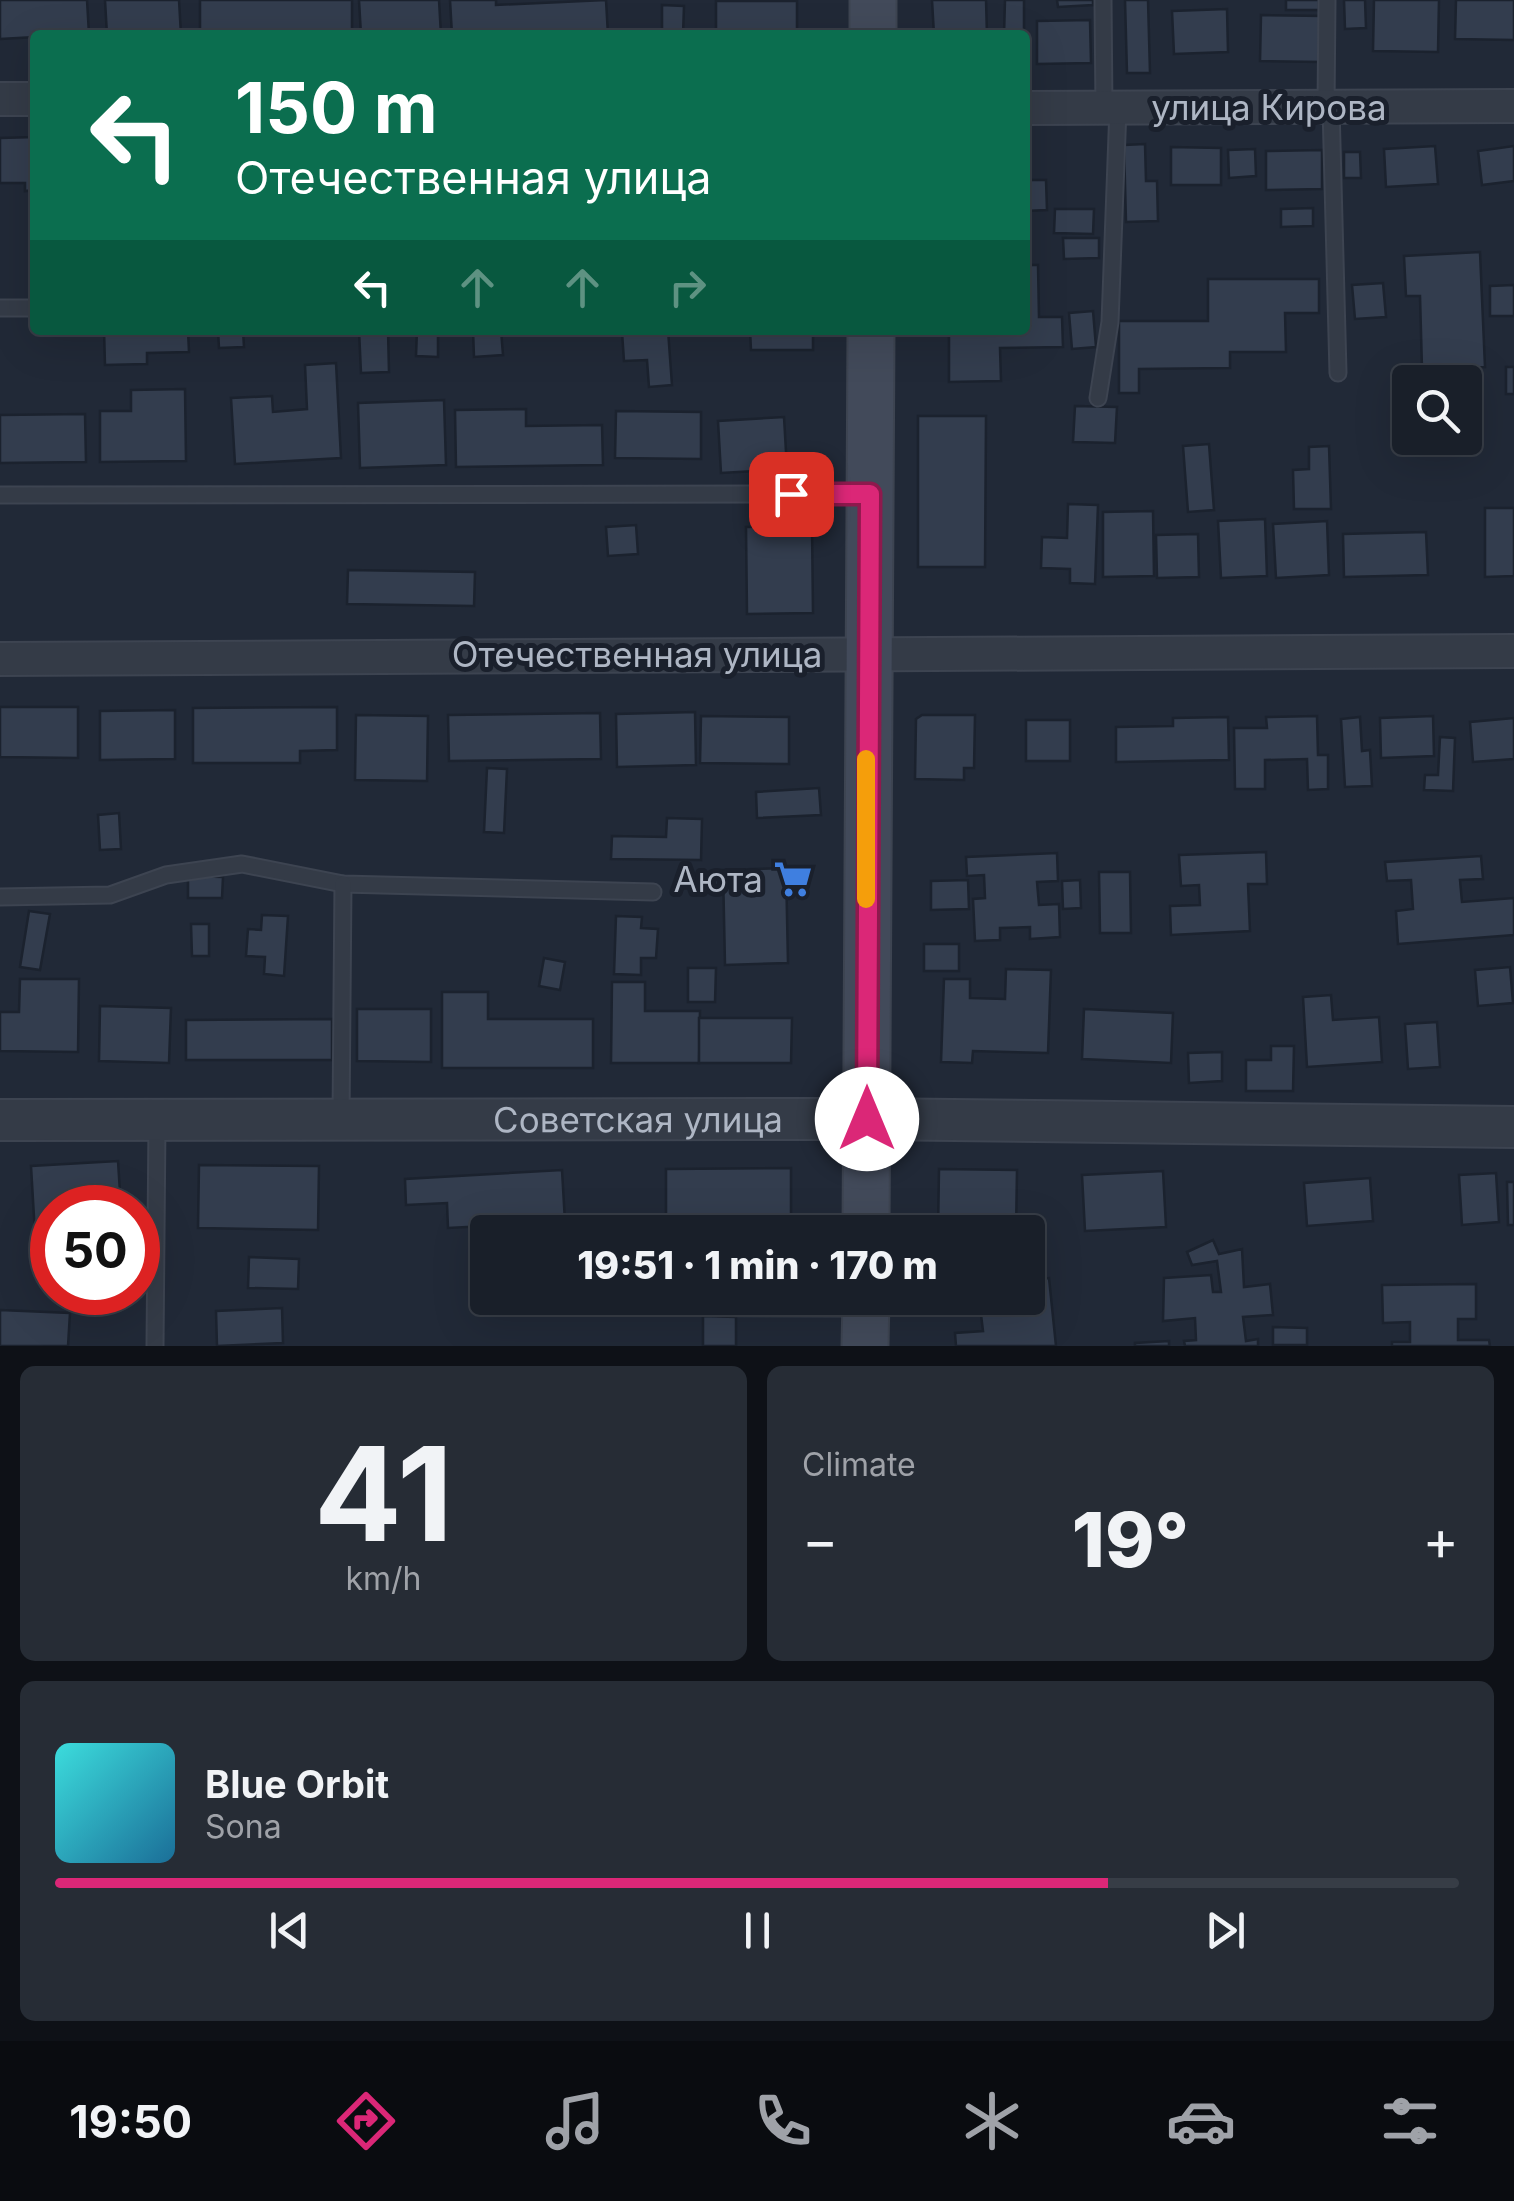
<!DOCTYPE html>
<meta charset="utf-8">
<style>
:root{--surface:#191f29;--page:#262c35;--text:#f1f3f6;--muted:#9fa2a8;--line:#373d46;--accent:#db2777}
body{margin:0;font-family:Inter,sans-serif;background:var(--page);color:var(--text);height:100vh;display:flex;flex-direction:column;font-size:38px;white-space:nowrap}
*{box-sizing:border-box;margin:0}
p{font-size:32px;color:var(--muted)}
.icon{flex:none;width:55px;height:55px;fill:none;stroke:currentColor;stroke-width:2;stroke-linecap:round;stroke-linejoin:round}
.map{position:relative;height:1346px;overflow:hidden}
.panel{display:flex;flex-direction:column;gap:20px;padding:20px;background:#0e1117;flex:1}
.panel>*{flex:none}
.top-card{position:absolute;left:30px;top:30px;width:1000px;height:305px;border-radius:10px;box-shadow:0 10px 40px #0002,0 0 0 2px var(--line);background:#0b6e4f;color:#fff;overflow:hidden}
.controls{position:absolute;left:1392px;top:365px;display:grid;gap:20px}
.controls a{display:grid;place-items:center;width:90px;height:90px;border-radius:10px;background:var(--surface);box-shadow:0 10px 40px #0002,0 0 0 2px var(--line);font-size:50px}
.speed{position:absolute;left:30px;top:1185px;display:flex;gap:20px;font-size:50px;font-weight:700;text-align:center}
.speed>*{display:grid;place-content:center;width:130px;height:130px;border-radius:50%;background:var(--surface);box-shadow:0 10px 40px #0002,0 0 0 2px var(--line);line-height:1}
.speed .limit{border:15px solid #d22;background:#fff;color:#111}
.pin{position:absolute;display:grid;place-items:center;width:85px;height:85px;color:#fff;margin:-42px;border-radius:20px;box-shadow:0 5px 15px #0006}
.me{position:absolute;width:110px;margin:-55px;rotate:0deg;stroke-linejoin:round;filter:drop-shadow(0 0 8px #0008)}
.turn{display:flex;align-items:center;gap:35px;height:210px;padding:0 40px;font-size:45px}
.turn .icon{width:130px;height:130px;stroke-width:2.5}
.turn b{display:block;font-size:70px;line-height:85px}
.lanes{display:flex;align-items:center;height:95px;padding:0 40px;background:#0003;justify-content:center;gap:50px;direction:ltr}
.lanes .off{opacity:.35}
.big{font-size:75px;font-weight:800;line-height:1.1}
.panel .card{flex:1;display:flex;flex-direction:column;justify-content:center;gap:15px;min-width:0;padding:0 35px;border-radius:15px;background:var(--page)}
.panel .dial{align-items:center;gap:0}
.dial b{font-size:130px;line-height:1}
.song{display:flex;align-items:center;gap:30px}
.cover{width:120px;height:120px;border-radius:15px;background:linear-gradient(135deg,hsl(180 70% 55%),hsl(200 70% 35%))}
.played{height:10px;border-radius:5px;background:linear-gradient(90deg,var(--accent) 75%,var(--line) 75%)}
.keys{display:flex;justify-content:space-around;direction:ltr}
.heat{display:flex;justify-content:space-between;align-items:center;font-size:55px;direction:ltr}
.panel .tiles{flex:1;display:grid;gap:20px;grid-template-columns:1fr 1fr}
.card:last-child{grid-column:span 2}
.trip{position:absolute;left:470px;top:1215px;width:575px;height:100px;border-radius:10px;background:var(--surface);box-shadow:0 10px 40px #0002,0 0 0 2px var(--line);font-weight:800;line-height:100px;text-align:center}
.menu{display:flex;height:160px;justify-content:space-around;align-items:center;background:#0a0c10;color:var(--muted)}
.menu .icon{width:70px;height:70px}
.menu .current{color:var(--accent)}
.menu b{font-size:45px;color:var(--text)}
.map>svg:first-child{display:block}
.building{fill:#333d4e;stroke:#1b222e;stroke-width:2.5}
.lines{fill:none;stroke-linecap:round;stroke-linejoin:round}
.service-casing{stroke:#3d4451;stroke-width:19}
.minor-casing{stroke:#3d4451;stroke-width:36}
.tertiary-casing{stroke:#3d4451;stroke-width:44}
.secondary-casing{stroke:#3d4451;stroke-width:49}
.service{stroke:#343b47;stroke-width:15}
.minor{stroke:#343b47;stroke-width:32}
.tertiary{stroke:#343b47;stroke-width:40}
.secondary{stroke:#424a5a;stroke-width:45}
.route-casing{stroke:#8e194d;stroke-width:25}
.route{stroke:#db2777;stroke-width:18}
.slow{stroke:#f59e0b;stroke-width:18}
.labels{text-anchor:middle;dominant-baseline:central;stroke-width:10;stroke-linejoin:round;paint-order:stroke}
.street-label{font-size:35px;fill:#aeb6c4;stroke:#1a202c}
.poi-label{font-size:35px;fill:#aeb6c4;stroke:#1a202c;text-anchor:end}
</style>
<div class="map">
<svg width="1514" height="1346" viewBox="0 0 1514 1346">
<rect width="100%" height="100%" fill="#212937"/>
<!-- building -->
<g class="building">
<polygon points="0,0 87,0 89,34 0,39"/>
<polygon points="105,0 179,0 181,35 107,35"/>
<rect x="200" y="0" width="152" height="35"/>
<polygon points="359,0 439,0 441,35 361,35"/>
<polygon points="450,0 496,0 496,5 606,0 608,35 452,35"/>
<polygon points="932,0 986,0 987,35 934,35"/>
<polygon points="1005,0 1024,0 1024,35 1004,35"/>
<polygon points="1057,0 1093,0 1093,5 1058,7"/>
<polygon points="1125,0 1148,0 1150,73 1127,73"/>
<rect x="1286" y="0" width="33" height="10"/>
<polygon points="1344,0 1365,0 1366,28 1345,29"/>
<polygon points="1374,0 1439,0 1438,52 1373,51"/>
<polygon points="1456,0 1514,0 1514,40 1455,39"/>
<rect x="716" y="1" width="81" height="34"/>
<polygon points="662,5 684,6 683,35 662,35"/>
<polygon points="1227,9 1228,52 1174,54 1172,11"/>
<polygon points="1261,15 1323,16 1322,62 1260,61"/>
<polygon points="1090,20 1091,63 1037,64 1037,21"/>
<polygon points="35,137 35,190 25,191 25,183 0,183 0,138"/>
<polygon points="1145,144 1146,181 1157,181 1158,221 1126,222 1124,145"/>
<polygon points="1435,146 1438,184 1386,187 1384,149"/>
<polygon points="1514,146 1514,181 1482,185 1478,151"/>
<polygon points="1171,147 1221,148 1221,185 1171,185"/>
<polygon points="1255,149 1256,176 1229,178 1228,150"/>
<polygon points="1322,150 1322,189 1266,190 1266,151"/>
<polygon points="1344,152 1360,152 1361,178 1344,178"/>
<polygon points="1025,180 1046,180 1047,210 1025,211"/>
<polygon points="1313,208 1313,226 1281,227 1281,209"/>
<polygon points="1055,209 1094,209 1093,234 1054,233"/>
<polygon points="1063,238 1099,238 1099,258 1064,259"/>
<polygon points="31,249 35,249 35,280 32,280"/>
<polygon points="1480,252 1485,367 1422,369 1420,296 1406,296 1404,256"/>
<polygon points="1025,265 1038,265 1039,317 1062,317 1063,347 1000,348 1001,381 949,382 949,330 1025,330"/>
<polygon points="1208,279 1319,279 1319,313 1285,313 1286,352 1230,352 1230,368 1139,369 1139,393 1119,393 1119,321 1208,321"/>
<polygon points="1383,283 1386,317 1355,319 1352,285"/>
<polygon points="1514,285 1514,316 1490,316 1490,286"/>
<polygon points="1093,311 1096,347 1072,349 1069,313"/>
<polygon points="104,330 188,330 189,352 147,353 147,364 105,365"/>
<polygon points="218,330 243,330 244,347 219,348"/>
<polygon points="359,330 388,330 389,372 361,373"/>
<polygon points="417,330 438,330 438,357 416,356"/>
<polygon points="473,330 501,330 503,355 474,357"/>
<polygon points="668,330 672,385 649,387 647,360 624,361 622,332"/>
<polygon points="750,330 813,330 813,350 751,350"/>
<polygon points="336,363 341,458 235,464 231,398 272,396 273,412 307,409 305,365"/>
<rect x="1506" y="367" width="8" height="27"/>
<polygon points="185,389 186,461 100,462 100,411 131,411 131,390"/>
<polygon points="444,400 446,465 360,468 358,403"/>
<polygon points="1075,406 1117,407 1115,443 1073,442"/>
<polygon points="526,409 526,426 602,425 603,465 456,467 455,410"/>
<polygon points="616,411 701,412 701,459 615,458"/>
<polygon points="85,414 86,462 0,463 0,415"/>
<polygon points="918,416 986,416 985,567 918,567"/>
<polygon points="784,417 787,469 721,473 718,421"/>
<polygon points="1209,444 1214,510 1188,512 1183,446"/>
<polygon points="1329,446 1331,509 1294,509 1293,470 1309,469 1309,447"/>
<polygon points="1068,504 1098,505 1095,584 1070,583 1070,569 1041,568 1042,537 1067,538"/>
<polygon points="1485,508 1514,508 1514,576 1485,577"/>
<polygon points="1153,511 1154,576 1103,577 1103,512"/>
<polygon points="1265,519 1267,576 1221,578 1218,521"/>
<polygon points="1327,521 1329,575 1276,578 1273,524"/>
<polygon points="636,525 638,554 608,556 606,527"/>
<polygon points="812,526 813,613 747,614 746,527"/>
<polygon points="1426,532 1428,575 1344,577 1343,534"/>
<polygon points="1198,534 1199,577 1157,578 1156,535"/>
<polygon points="348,570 475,572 474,606 347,604"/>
<polygon points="0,707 78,707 78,758 0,757"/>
<polygon points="337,707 337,750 300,751 300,763 193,763 193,708"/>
<polygon points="175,710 175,759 100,760 100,711"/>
<polygon points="695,712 696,765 617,767 616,714"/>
<polygon points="600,713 601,759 449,761 448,715"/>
<polygon points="356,715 428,716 427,781 355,780"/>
<polygon points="922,715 975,715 974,768 964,768 964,780 915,779 916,719"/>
<polygon points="701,716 789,717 789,764 700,763"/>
<polygon points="1317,716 1318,755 1328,755 1328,789 1308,790 1307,759 1265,760 1265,789 1235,789 1234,728 1267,728 1266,717"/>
<polygon points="1433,716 1434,756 1381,758 1380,718"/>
<polygon points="1228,717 1229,760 1116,762 1116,727 1173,726 1173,718"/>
<polygon points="1360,717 1362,751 1370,750 1372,786 1345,787 1341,719"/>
<polygon points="1514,718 1514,759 1473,762 1470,722"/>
<rect x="1026" y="720" width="44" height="41"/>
<polygon points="1440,737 1455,738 1453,791 1424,790 1425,775 1438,775"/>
<polygon points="487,768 507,769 504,833 484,832"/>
<polygon points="819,788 821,815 757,818 756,792"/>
<polygon points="119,813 121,849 100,850 98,815"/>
<polygon points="667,818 702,819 701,860 611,859 612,836 666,837"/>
<polygon points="1266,852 1267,884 1248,884 1250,931 1171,935 1170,906 1200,905 1199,885 1181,886 1179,855"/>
<polygon points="1057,853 1058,881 1037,882 1039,905 1059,904 1060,937 1030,939 1030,927 1000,928 1000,940 975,941 973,899 985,898 984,875 967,876 966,857"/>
<polygon points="1481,856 1483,879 1460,880 1462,902 1514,898 1514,935 1398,944 1396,911 1413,909 1411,880 1387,881 1385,862"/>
<polygon points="786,868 788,963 725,965 723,870"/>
<polygon points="1099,872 1130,872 1131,933 1100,933"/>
<polygon points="188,876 223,877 222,898 188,898"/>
<polygon points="968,880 969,909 931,910 931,881"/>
<polygon points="1080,880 1081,908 1063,909 1062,881"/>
<polygon points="29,911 50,914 40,970 20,967"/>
<polygon points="262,915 288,916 284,976 264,974 265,957 246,956 248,929 261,930"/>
<polygon points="616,916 642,917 641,928 658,929 656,958 641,958 641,975 614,974"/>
<polygon points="191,924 209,924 209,956 192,956"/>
<rect x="924" y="944" width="35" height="27"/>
<polygon points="544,958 565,962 560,990 539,986"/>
<polygon points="1510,967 1513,1003 1478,1006 1475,970"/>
<polygon points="688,968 716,968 715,1002 688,1002"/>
<polygon points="1006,969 1051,970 1048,1053 973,1051 972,1063 941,1062 944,979 970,979 970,998 1005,999"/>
<polygon points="20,979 79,979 78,1052 0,1051 0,1012 19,1012"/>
<polygon points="612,982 645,982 645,1011 700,1011 699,1063 611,1063"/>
<polygon points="442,992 488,992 488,1019 593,1019 593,1068 442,1068"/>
<polygon points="1331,995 1333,1020 1379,1017 1382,1062 1307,1067 1303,997"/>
<polygon points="100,1006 171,1008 169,1063 99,1061"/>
<polygon points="357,1009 431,1009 431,1062 357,1061"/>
<polygon points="1084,1009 1173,1013 1171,1063 1082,1059"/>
<polygon points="699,1018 792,1018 791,1063 699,1063"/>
<polygon points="332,1019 332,1060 186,1060 186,1020"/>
<polygon points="1437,1022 1440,1067 1408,1069 1405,1024"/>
<polygon points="1271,1046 1294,1046 1293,1091 1246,1091 1246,1060 1271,1060"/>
<polygon points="1222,1052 1222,1081 1189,1083 1188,1053"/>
<polygon points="118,1161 121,1208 52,1208 52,1232 35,1234 31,1166"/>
<polygon points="199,1165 319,1166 318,1230 198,1228"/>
<polygon points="791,1168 791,1232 666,1232 666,1169"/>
<polygon points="939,1169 1017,1170 1016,1232 938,1232"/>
<polygon points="562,1170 565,1222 448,1228 447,1203 406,1205 405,1179"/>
<polygon points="1163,1171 1166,1227 1085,1231 1082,1175"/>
<polygon points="1496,1173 1499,1222 1462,1225 1459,1175"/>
<polygon points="1370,1178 1373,1221 1307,1226 1304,1183"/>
<polygon points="1507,1182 1514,1182 1514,1225 1508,1225"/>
<polygon points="1213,1240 1219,1254 1242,1249 1244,1287 1270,1284 1273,1315 1243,1317 1246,1341 1258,1339 1258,1346 1185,1346 1184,1341 1196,1340 1195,1318 1163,1321 1164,1278 1211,1275 1213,1292 1221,1292 1217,1261 1192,1265 1187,1252"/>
<polygon points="249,1257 299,1259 298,1289 248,1288"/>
<polygon points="1049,1278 1056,1346 956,1346 955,1333 983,1331 979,1298 1028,1298 1028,1280"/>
<polygon points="1476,1284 1476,1319 1458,1319 1458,1340 1489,1340 1490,1346 1392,1346 1392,1342 1410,1342 1410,1322 1383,1323 1382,1285"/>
<polygon points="282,1308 283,1343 217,1346 216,1311"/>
<polygon points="0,1310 70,1313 68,1346 0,1346"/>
<polygon points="703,1316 736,1317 736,1346 703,1346"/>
<polygon points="1273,1327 1307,1328 1307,1345 1273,1345"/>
<polygon points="1169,1341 1169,1346 1135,1346 1135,1343"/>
</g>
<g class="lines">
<!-- service casing -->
<g class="service-casing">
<g id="service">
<polyline points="1103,0 1104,108"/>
<polyline points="1326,107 1327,0"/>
<polyline points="1331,107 1338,373"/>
<polyline points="0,308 35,308"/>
<polyline points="1098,398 1110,322 1118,108"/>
<polyline points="0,495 866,494"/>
<polyline points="0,897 110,895 166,875 242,864 343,884 653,892"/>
<polyline points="341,1118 343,884"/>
<polyline points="567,1307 862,1308"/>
<polyline points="155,1346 157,1123"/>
</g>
</g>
<!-- minor casing -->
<g class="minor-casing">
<g id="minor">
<polyline points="0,99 35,99"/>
<polyline points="1025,108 1514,106"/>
<polyline points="0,659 1514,651"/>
</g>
</g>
<!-- tertiary casing -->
<g class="tertiary-casing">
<g id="tertiary">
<path id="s1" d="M0 1120 867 1119 1514 1127"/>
</g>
</g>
<!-- secondary casing -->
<g class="secondary-casing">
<g id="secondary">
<polyline points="873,35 873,0"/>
<polyline points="866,1232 871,330"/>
<polyline points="865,1346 866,1298"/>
</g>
</g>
<!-- service -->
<use href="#service" class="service"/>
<!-- minor -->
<use href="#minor" class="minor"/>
<!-- tertiary -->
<use href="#tertiary" class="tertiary"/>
<!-- secondary -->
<use href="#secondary" class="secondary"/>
</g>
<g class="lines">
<!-- route casing -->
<g class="route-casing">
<polyline id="route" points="791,494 870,494 867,1119"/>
</g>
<!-- route -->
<use href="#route" class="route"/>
<!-- slow -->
<polyline class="slow" points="866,759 866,899"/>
</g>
<!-- icons -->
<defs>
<g id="supermarket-bare" transform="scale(3)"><path d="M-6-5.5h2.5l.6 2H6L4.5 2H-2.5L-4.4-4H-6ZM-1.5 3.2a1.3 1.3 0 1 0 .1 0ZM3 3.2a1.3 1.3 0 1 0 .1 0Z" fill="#3f7fe0" stroke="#1a202c" stroke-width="2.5" paint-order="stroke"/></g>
</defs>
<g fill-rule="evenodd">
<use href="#supermarket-bare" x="793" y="879"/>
</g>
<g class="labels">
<!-- street labels -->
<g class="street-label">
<text x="1269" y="107">улица Кирова</text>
<text x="637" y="654">Отечественная улица</text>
<text stroke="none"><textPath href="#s1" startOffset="638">Советская улица</textPath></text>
</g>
<!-- poi labels -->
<g class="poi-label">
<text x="763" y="879">Аюта</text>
</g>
</g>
</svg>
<div class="controls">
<a><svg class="icon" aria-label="search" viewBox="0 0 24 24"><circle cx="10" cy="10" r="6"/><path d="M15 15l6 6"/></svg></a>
</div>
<div class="speed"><div class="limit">50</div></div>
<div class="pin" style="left:791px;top:494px;background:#d93025"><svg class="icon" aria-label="arrive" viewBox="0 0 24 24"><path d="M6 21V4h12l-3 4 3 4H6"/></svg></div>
<svg class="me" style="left:867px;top:1119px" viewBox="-20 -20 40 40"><circle r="19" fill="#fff"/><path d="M0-13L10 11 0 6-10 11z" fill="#db2777"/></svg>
<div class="trip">19:51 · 1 min · 170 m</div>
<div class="top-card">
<div class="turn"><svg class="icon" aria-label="left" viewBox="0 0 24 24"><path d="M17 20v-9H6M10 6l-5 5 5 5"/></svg><div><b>150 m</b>Отечественная улица</div></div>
<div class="lanes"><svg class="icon" aria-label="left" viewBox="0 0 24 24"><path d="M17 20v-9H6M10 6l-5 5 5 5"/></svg><svg class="icon off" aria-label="ahead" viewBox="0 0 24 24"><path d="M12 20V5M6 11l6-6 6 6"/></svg><svg class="icon off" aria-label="ahead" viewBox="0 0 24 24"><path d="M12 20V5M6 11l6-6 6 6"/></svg><svg class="icon off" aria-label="right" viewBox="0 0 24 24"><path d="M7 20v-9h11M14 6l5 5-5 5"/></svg></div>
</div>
</div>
<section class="panel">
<div class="tiles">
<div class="card dial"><b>41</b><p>km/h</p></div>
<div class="card"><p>Climate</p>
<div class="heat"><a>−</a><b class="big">19°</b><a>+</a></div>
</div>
<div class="card">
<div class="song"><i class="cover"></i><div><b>Blue Orbit</b><p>Sona</p></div></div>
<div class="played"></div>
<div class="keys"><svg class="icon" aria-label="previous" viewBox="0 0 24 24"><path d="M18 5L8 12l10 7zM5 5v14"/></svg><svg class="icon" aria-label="pause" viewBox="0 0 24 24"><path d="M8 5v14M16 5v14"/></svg><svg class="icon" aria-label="next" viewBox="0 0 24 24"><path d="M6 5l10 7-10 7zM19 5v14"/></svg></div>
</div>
</div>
</section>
<nav class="menu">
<b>19:50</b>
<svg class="icon current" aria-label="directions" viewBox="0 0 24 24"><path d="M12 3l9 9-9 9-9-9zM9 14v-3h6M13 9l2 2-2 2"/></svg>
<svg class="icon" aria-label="music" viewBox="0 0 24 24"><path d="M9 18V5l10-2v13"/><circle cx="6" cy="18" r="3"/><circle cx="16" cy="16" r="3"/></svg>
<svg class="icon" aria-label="phone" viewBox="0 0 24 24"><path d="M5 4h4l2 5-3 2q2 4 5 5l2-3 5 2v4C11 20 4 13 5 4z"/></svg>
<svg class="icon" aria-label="climate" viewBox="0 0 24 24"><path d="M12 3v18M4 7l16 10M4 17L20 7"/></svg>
<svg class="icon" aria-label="car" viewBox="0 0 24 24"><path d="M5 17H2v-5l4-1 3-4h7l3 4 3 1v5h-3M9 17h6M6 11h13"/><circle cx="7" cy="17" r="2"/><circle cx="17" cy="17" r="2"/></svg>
<svg class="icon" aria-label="filters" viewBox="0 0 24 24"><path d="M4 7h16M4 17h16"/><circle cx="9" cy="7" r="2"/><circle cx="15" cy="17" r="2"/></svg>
</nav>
